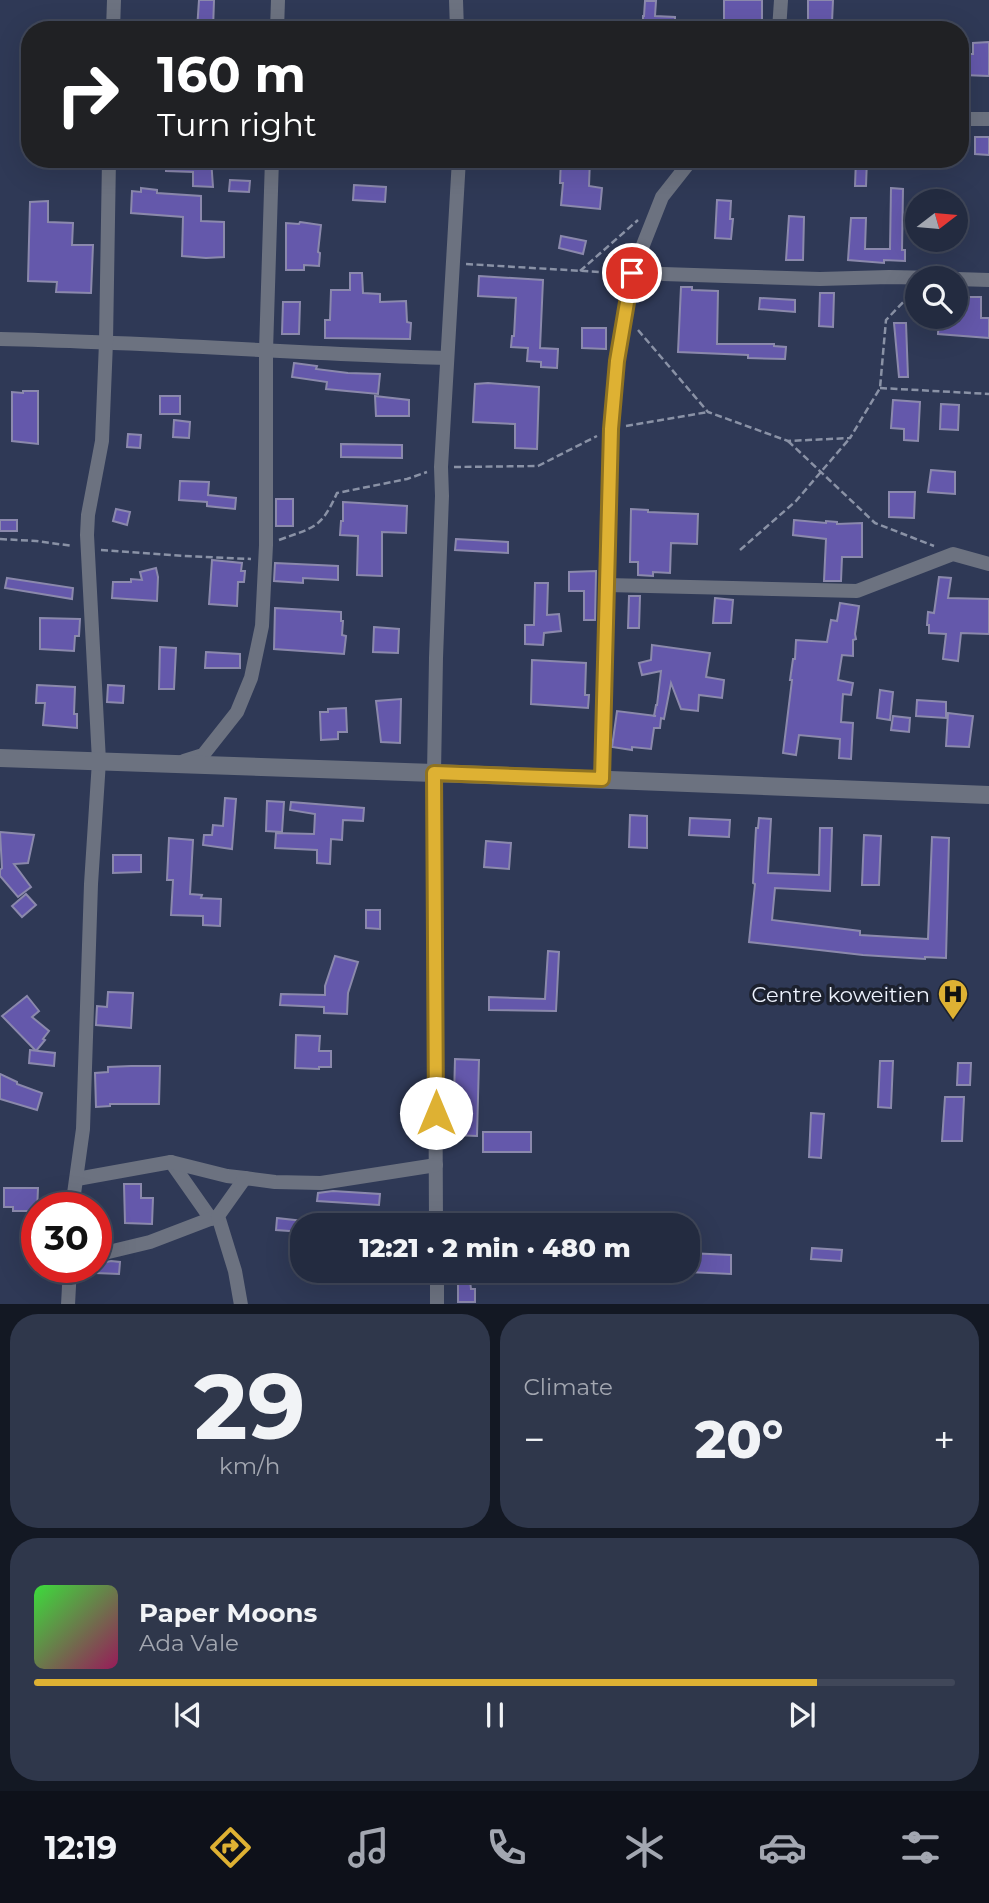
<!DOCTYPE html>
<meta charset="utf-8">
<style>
:root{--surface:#232b40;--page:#2f374b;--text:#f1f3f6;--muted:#a3a7b1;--line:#404759;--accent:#deb133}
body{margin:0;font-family:Montserrat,sans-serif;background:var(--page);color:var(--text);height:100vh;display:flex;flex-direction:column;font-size:26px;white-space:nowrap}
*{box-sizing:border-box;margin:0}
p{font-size:23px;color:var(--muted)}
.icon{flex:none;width:38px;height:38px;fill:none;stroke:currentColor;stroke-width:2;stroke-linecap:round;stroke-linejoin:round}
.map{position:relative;height:1304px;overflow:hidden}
.sheet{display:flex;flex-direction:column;gap:10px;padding:10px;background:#131823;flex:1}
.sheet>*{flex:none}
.guide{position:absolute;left:21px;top:21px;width:948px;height:147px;border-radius:28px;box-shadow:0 7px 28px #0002,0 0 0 2px var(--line);background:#202124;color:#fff;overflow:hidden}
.needle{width:46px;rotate:74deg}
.fabs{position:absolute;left:905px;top:189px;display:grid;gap:14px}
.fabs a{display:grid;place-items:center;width:63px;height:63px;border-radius:50%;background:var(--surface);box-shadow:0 7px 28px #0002,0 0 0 2px var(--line);font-size:35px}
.speed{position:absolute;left:21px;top:1192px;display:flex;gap:14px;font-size:35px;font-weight:700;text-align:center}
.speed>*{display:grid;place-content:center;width:91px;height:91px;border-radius:50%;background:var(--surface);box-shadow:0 7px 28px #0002,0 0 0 2px var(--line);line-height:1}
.speed .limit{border:10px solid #d22;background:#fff;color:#111}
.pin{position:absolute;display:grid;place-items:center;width:60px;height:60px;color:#fff;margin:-30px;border:4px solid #fff;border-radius:50%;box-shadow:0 2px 7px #0007}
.me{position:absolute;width:77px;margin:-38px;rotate:0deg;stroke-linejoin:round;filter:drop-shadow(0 0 5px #0008)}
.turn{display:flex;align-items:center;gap:24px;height:147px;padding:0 21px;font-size:32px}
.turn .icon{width:91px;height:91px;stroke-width:2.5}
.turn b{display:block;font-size:49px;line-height:60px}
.big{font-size:52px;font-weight:800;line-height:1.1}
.sheet .widget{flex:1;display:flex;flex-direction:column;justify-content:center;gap:10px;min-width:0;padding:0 24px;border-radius:28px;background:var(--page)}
.sheet .dial{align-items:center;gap:0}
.dial b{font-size:91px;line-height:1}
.song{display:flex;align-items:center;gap:21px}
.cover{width:84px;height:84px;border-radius:10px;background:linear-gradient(135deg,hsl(120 70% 55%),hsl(330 70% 35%))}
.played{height:7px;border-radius:4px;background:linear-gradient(90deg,var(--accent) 85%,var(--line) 85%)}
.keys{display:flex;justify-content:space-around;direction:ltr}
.heat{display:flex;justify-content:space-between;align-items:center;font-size:38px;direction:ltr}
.sheet .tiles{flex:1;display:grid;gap:10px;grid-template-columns:1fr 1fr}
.widget:last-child{grid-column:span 2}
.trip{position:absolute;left:290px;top:1213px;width:410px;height:70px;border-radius:28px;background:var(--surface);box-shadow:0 7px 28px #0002,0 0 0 2px var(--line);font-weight:800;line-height:70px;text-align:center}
.menu{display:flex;height:112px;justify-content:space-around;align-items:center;background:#0e111a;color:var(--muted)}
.menu .icon{width:49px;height:49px}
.menu .active{color:var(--accent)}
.menu b{font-size:32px;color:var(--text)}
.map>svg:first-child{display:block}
.building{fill:#6458ab;stroke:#8b89ac;stroke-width:2}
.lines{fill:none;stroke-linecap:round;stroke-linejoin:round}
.path{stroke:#8a92a6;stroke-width:2.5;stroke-dasharray:7 3.5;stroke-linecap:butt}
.minor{stroke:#6c7280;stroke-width:14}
.tertiary{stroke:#6c7280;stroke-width:18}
.route-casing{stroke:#907321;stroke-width:18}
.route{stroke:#deb133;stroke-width:12}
.labels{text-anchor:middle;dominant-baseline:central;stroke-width:7;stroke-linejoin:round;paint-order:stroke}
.poi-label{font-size:21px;fill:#eef3fe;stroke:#1c212e;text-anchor:end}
</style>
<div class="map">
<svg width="989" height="1305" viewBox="0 0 989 1305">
<rect width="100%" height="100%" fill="#2f3956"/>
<!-- building -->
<g class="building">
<polygon points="199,0 214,0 213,30 197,30"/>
<rect x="724" y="0" width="38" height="30"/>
<polygon points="808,0 833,0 832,22 808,21"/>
<polygon points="645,1 656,1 655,16 675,17 675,30 643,30 643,16 644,16"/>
<polygon points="989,42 989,76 963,75 964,54 973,54 973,43"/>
<polygon points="975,137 989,137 989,155 975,154"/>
<polygon points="166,159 211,159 213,187 193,186 193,172 166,171"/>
<polygon points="561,159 590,159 589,186 602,188 600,209 561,205 563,183 560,183"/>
<polygon points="856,159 867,159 866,186 855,186"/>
<polygon points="230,180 250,181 249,192 229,191"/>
<polygon points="354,185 386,187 385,202 353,200"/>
<polygon points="141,188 157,190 157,193 201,196 201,221 224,222 224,257 206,258 182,256 183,217 131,213 132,191 141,192"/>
<polygon points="891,188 903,189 902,250 905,250 905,261 884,260 884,263 848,260 851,218 866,218 865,249 890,249"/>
<polygon points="926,190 942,191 942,201 926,201"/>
<polygon points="717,200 731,201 730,219 733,219 731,239 715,238"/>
<polygon points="48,201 48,222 73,223 72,245 93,245 91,293 56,292 57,282 28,281 30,202"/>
<polygon points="789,216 804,217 803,260 786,260"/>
<polygon points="300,222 321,225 318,252 320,253 319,266 304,265 304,270 286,270 286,223 299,224"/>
<polygon points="561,236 586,241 583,254 559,248"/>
<polygon points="350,273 362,273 363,293 380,294 380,302 406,301 407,322 411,323 410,339 325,338 325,320 330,320 331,290 350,290"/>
<polygon points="479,276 543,280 540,348 558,349 557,368 541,367 541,362 527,361 528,348 511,347 512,336 514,336 516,298 478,296"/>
<polygon points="681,287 692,287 692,290 718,291 717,344 774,344 774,346 786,347 785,359 748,358 748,355 678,352"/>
<polygon points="820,293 834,293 833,327 819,326"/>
<polygon points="961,297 981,297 981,318 989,318 989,338 938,334 939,317 956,317 956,309 961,310"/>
<polygon points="760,298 795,300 795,312 759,309"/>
<polygon points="283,302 300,302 299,334 282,334"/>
<polygon points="894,323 906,323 908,377 899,377"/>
<polygon points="582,328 606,328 606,349 582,348"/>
<polygon points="294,363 317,366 316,369 348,373 380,374 378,394 326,389 327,382 292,377"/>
<polygon points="488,383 539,387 537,449 515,448 515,424 473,422 475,384"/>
<polygon points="23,391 38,391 38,444 12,441 12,392 23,393"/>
<rect x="160" y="396" width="20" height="18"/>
<polygon points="375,396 409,400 409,416 376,416"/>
<polygon points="893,400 920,402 918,441 904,440 904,429 891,428"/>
<polygon points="941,404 959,405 958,430 940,429"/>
<polygon points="174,420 190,422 189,438 173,437"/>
<polygon points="128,434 141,435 140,448 127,447"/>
<polygon points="341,444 402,445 402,458 341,457"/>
<polygon points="931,470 955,472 955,494 928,492"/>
<polygon points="180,481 209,482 208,495 236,498 235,509 207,506 207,502 179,500"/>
<polygon points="889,492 915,492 914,518 889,517"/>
<rect x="276" y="499" width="17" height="27"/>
<polygon points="343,502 407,506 406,533 382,532 382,576 357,575 358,536 340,535 341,521 343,521"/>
<polygon points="116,509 130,512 127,525 113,521"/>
<polygon points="631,509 648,510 648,512 698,514 697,544 671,543 670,573 653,572 653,576 638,575 638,562 630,562"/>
<rect x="0" y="520" width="17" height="11"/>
<polygon points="794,520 826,523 826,521 837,522 837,524 862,523 862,557 842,557 841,581 824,581 826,539 793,535"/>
<polygon points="456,539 508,542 508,553 455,550"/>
<polygon points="212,560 242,563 241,571 245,571 244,582 238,582 237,606 209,604"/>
<polygon points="275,563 338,566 338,580 303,578 303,583 274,581"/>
<polygon points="156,568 158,577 157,601 112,598 113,582 131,582 131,579 142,580 140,572"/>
<polygon points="596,571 595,620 584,620 584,591 569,591 569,572"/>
<polygon points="939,577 951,578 948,598 989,599 989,634 961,633 958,661 943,659 946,634 929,633 929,625 927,625 928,612 934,613"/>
<polygon points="7,578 73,588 72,599 5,588"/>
<polygon points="535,583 548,583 547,615 559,614 561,631 544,633 543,645 525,644 525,625 534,625"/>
<polygon points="629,596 640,596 639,628 628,628"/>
<polygon points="715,598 733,600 731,623 713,623"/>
<polygon points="840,603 859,606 855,634 856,639 853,640 853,656 842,655 838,680 853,683 851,695 843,694 841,722 853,723 851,759 839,758 840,739 799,735 796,755 783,753 792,680 790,680 793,659 795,659 796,640 827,642 831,620 837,621"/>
<polygon points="275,608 341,612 341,621 343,621 342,635 346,636 344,654 274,649"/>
<polygon points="40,618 80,619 79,636 75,636 74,651 40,649"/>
<polygon points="374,627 399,629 398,653 373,652"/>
<polygon points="652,645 710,653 706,677 724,680 722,698 699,695 698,711 681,709 671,683 664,719 661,718 660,728 654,728 651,749 632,747 632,750 612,747 617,711 656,716 654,716 656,705 657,705 661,671 642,675 639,663 651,660"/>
<polygon points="160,647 176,648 174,689 159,689"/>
<polygon points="206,652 240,654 240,668 205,668"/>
<polygon points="532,660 586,663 585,695 589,695 588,708 531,704"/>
<polygon points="37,685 75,687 74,714 77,714 77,728 43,725 45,703 36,703"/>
<polygon points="108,685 124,686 123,703 107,702"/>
<polygon points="880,690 893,692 890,720 877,718"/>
<polygon points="401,699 400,743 381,742 376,701"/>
<polygon points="917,700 946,702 946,718 916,716"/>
<polygon points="346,708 347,732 338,732 338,739 321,740 320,712 328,712 328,709"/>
<polygon points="948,713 973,716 969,747 946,746"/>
<polygon points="893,716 910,718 909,732 891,730"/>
<polygon points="225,798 236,799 232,849 203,845 204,835 212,835 213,825 223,826"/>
<polygon points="267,801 284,802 282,832 266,831"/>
<polygon points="291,802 364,808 363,821 343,820 342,840 331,839 330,864 317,863 317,850 275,848 276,833 314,834 315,814 290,810"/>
<polygon points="630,815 647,816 647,848 629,847"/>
<polygon points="690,818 730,820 729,837 689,835"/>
<polygon points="759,818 771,819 768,873 819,875 820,828 832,828 830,891 775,888 772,920 860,931 860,935 928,939 932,837 949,838 946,958 925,957 925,959 863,955 749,942 755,884 753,883 756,828 758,828"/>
<polygon points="0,832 34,835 28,863 14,864 31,887 18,897 0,876 0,870 2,868"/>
<polygon points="864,835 881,836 879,885 862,885"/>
<polygon points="169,838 193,840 190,894 202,895 201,898 221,899 220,926 203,925 203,916 171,915 173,880 167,880"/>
<polygon points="486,841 511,843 509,869 484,867"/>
<polygon points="113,855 141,855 141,872 113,873"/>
<polygon points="26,894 36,905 22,917 12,906"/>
<polygon points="366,910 380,910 380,929 366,928"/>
<polygon points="548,951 559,952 556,1011 489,1010 489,997 545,999"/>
<polygon points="335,956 358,962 348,993 347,1014 324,1013 324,1007 280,1005 281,994 325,995 325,986"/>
<polygon points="108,992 133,993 131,1028 96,1025 97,1006 107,1007"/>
<polygon points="27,996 39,1011 32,1017 49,1031 43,1039 45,1040 36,1051 2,1016"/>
<polygon points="296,1035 320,1036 319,1051 331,1051 331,1067 319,1067 319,1069 295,1068"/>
<polygon points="30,1050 55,1053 54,1066 29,1063"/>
<polygon points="455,1059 479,1060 477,1136 453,1135"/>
<polygon points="880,1061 893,1061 891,1108 878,1107"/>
<polygon points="958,1063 971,1063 970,1085 957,1085"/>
<polygon points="131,1066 160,1066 159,1104 110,1104 110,1106 96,1107 95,1073 108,1072 108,1067"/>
<polygon points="0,1074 17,1082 17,1084 42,1093 37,1110 0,1099"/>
<polygon points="945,1097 964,1097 962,1141 942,1141"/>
<polygon points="811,1113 824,1114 821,1158 809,1157"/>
<rect x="483" y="1132" width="48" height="20"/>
<polygon points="124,1184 141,1184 141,1198 153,1198 152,1224 125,1223"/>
<polygon points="4,1188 38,1188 37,1211 13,1211 13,1207 4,1207"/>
<polygon points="333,1191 380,1194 379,1205 317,1201 318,1193"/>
<polygon points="277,1218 303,1221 303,1232 276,1230"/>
<polygon points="812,1248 842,1250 841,1261 811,1259"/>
<polygon points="688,1253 731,1255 731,1274 688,1272"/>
<polygon points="111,1261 120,1262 119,1274 96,1273 96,1264"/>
<polygon points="458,1281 470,1281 471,1289 475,1289 475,1302 458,1302"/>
</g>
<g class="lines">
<!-- path -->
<g class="path">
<polyline points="466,264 617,273"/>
<polyline points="580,271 638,220"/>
<polyline points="638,330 708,412 788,441 850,438 880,388 886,320 913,292"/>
<polyline points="880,388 989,394"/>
<polyline points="626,426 708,412"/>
<polyline points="788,441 875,523 934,546"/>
<polyline points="454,467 538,466 597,436"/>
<polyline points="0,539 36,541 73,546"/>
<path d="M279 540C314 527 321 529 337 493L407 479 427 472"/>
<polyline points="101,550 184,556 251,559"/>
<polyline points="740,550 796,501 850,438"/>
</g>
<!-- minor -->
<g class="minor">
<polyline points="456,0 457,30"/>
<polyline points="113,30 114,0"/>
<polyline points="277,30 278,0"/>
<polyline points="779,30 781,0"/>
<polyline points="961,119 989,119"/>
<polyline points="632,273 820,279 889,277 938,278"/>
<polyline points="956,279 989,280"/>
<path d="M0 339C149 342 298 354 447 358"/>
<polyline points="607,585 857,591 953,554 989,564"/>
<polyline points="184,761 203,755 237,712 251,678 262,626 266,545 266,351 272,159"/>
<polyline points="602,779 611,429 617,361 632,273 662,197 692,159"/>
<polyline points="171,1162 211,1219"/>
<polyline points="77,1179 171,1162 227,1176 245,1178"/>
<polyline points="72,1208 83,1129 91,884 99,761 87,535 88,515 102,441 106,342 109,159"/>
<polyline points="436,1225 434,773 436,658 442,496 441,467 459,159"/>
<polyline points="96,1255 150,1242 218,1216"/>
<polyline points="68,1305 70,1267"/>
<polyline points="241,1305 235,1271 218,1216 245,1178 275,1182 321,1183 436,1165"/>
<polyline points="437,1305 437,1270"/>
</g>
<!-- tertiary -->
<polyline class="tertiary" points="0,758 434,773 989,795"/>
</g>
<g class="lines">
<!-- route casing -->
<g class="route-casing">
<polyline id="route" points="436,1113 434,773 602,779 611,429 617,361 632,273"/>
</g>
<!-- route -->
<use href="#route" class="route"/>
</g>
<!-- icons -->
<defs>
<g id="hospital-pin" transform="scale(1.575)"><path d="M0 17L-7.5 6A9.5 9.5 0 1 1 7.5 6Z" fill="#deb133" stroke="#1c212e"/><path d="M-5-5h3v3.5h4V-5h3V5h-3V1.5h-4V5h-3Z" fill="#111"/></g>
</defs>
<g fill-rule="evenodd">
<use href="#hospital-pin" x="953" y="994"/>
</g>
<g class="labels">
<!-- poi labels -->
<g class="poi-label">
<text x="930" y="994">Centre koweitien</text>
</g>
</g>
</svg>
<div class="fabs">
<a><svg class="needle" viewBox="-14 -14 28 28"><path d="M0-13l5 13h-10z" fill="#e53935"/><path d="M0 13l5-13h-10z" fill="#a3a7b1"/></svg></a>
<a><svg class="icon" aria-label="search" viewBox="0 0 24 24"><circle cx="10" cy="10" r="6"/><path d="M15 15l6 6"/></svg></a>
</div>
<div class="speed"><div class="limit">30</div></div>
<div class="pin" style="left:632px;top:273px;background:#d93025"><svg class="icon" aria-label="arrive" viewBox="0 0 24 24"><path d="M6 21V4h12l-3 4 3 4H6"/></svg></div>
<svg class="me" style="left:436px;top:1113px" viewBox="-20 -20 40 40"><circle r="19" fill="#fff"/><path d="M0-13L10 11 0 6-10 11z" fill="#deb133"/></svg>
<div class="trip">12:21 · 2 min · 480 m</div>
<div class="guide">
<div class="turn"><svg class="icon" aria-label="right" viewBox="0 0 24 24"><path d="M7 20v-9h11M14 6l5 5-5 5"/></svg><div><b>160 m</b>Turn right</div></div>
</div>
</div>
<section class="sheet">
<div class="tiles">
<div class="widget dial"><b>29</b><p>km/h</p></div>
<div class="widget"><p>Climate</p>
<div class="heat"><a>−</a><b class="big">20°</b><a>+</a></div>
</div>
<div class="widget">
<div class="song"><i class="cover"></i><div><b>Paper Moons</b><p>Ada Vale</p></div></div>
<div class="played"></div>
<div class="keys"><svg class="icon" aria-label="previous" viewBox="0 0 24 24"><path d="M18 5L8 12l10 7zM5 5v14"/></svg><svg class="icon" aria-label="pause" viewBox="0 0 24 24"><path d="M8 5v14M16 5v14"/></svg><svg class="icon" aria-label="next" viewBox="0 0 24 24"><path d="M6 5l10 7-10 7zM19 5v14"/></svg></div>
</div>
</div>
</section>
<nav class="menu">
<b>12:19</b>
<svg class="icon active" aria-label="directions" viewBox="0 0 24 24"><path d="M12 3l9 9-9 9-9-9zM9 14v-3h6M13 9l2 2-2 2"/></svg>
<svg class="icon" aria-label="music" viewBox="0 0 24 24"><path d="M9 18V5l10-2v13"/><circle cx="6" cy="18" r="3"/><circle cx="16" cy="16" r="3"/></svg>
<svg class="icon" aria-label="phone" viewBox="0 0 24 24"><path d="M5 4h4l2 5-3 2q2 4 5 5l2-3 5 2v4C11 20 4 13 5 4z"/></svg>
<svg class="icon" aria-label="climate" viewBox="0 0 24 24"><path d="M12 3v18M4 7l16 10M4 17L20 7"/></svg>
<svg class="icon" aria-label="car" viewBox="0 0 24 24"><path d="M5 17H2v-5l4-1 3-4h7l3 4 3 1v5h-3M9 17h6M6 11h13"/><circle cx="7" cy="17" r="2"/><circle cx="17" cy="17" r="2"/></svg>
<svg class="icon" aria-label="filters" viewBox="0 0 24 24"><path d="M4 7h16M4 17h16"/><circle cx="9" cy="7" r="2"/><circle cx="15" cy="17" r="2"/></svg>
</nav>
